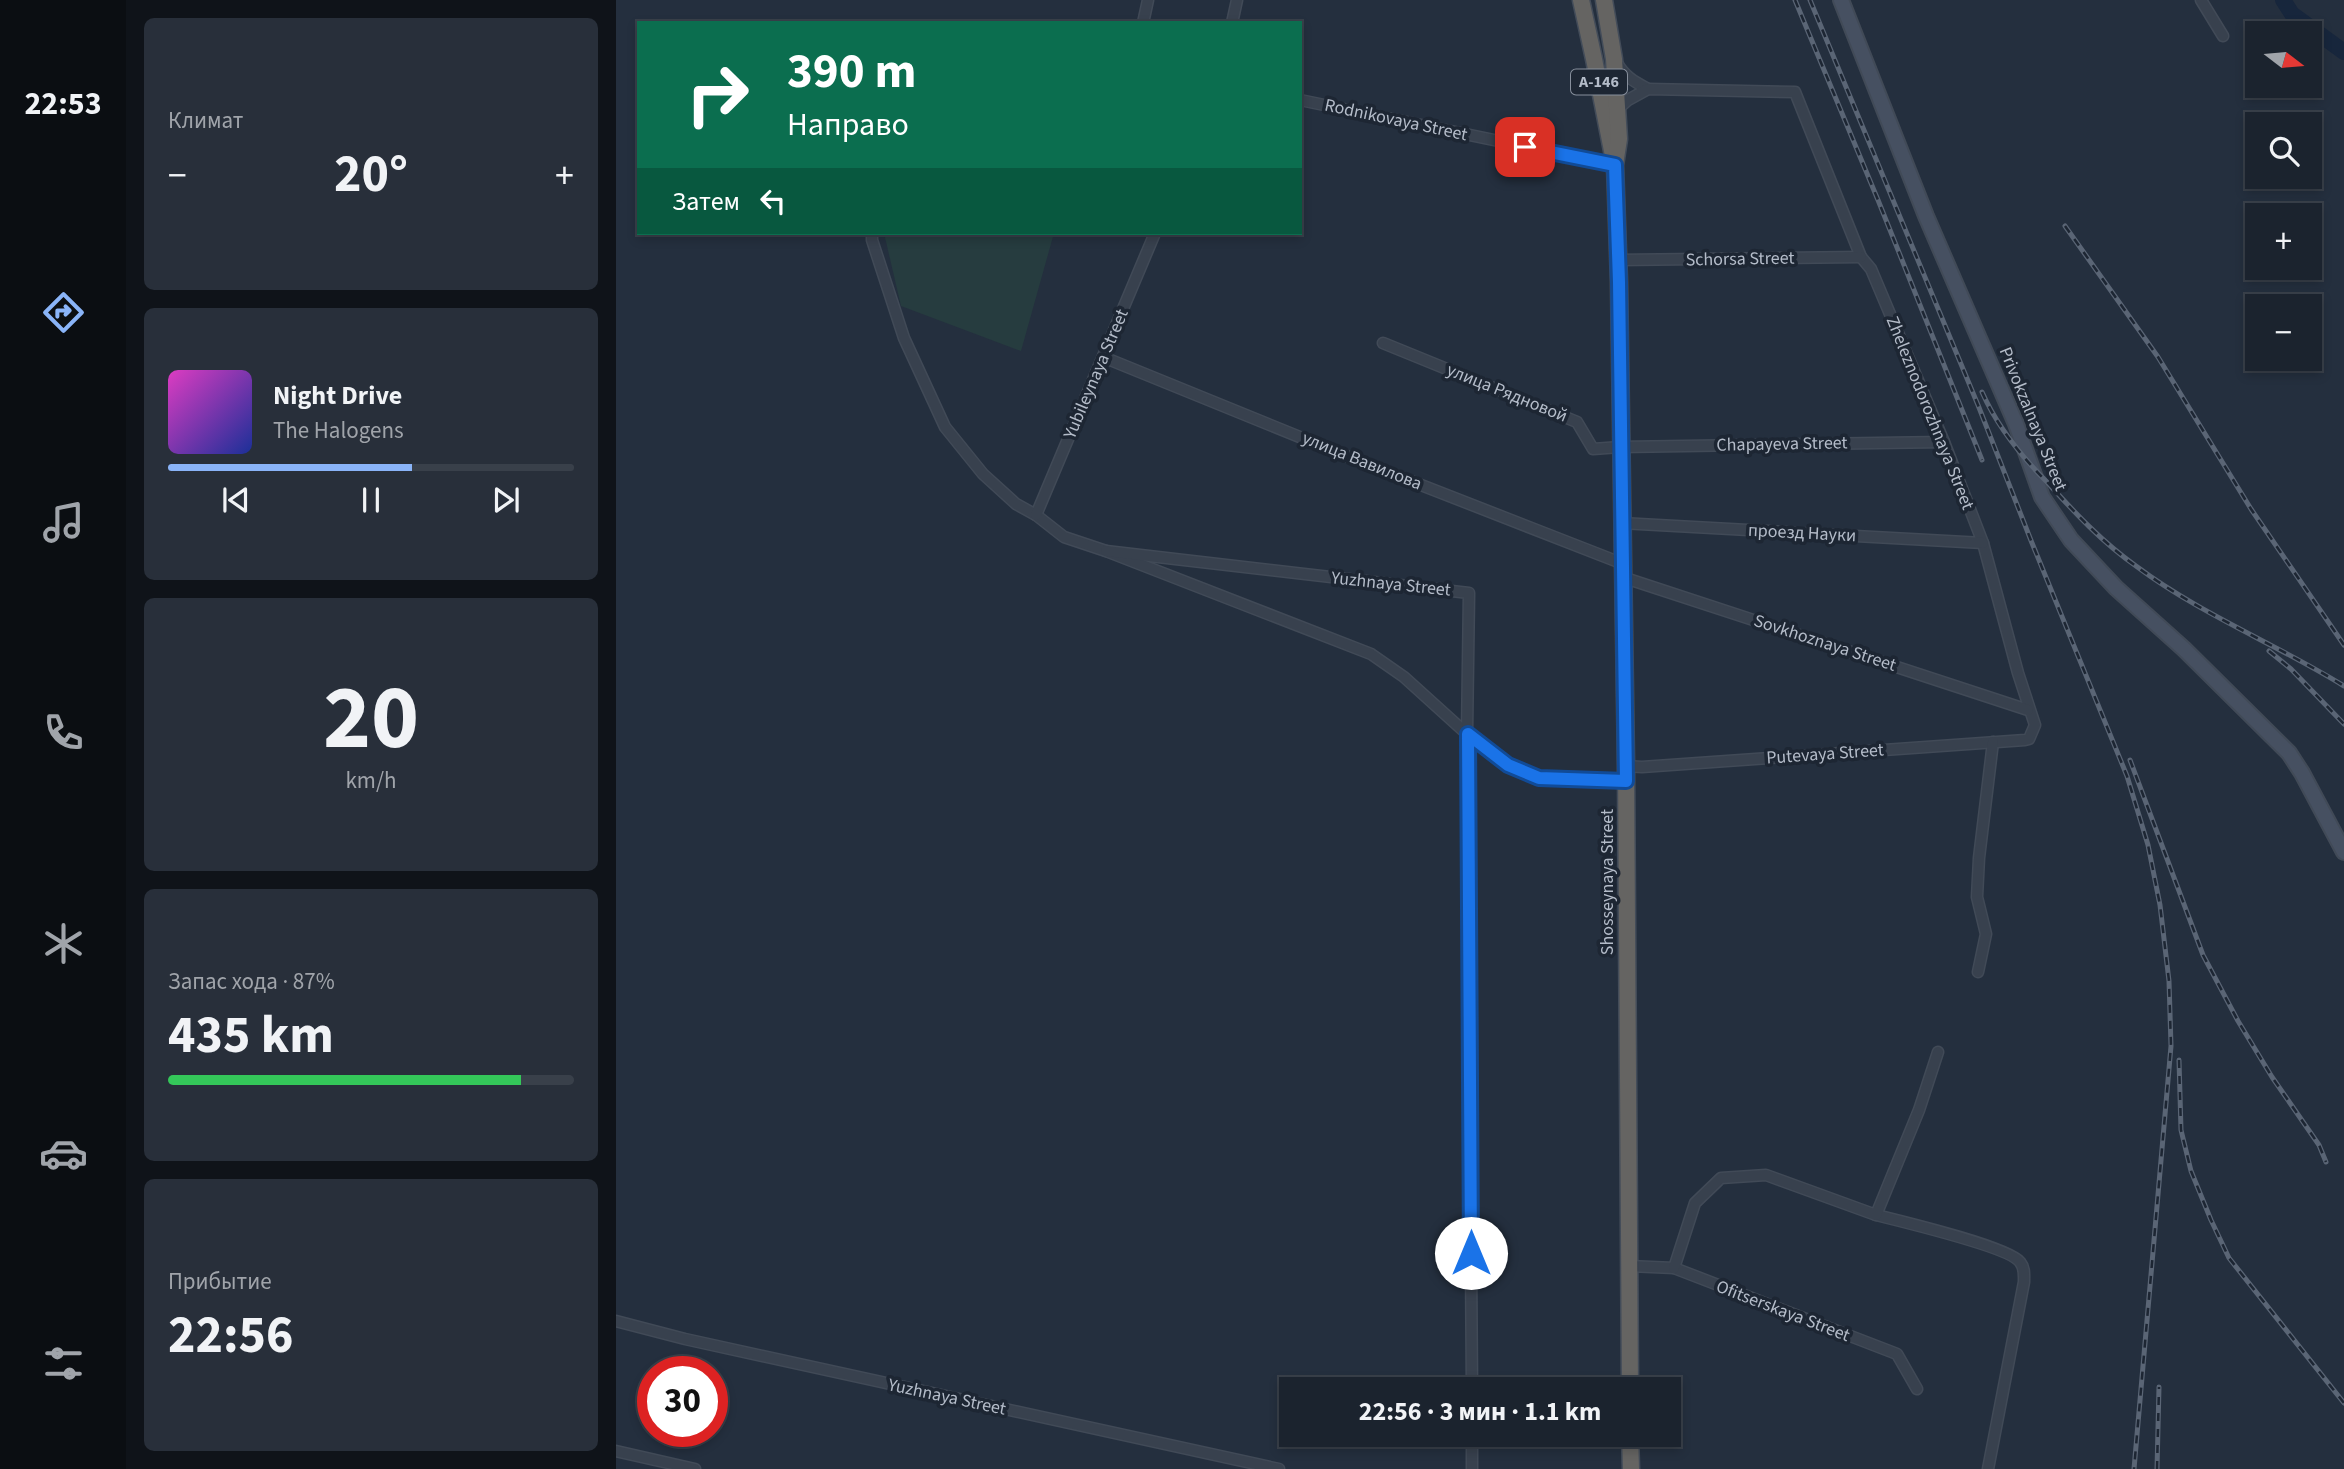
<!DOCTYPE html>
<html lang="ru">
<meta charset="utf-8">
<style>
:root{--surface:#1b232e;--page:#282f3a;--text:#f1f3f6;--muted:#a0a4aa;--line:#39404a;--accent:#8ab4f8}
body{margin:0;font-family:"Source Sans 3",sans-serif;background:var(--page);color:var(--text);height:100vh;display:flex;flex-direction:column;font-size:26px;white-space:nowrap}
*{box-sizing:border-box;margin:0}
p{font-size:23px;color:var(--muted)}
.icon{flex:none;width:38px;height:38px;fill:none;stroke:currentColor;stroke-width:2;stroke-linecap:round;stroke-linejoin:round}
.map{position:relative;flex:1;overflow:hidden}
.side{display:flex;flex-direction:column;gap:18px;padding:18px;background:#0f1319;width:490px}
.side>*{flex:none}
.banner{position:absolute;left:21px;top:21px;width:665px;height:214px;border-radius:0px;box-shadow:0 4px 10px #0003,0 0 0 2px var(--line);background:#0b6e4f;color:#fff;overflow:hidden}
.needle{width:46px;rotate:106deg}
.buttons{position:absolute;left:1629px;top:21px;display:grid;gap:14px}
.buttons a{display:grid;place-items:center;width:77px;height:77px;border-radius:0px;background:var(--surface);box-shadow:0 4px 10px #0003,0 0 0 2px var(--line);font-size:35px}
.speed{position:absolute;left:21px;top:1356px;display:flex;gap:14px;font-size:35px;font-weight:700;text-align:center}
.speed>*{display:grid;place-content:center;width:91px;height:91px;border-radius:50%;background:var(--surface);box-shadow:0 4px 10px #0003,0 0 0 2px var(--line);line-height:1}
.speed .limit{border:10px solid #d22;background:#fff;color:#111}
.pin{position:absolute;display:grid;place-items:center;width:60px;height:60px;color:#fff;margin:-30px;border-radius:14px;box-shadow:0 4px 10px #0006}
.me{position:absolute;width:77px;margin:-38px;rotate:0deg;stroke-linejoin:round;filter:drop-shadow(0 0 5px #0008)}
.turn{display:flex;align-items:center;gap:24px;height:147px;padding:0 35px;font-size:32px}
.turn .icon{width:91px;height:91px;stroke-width:2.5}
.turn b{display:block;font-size:49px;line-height:60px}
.then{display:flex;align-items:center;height:66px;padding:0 35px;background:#0003;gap:14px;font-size:26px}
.big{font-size:52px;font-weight:700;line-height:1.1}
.side .tile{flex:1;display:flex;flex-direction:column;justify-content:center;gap:10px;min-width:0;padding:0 24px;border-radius:10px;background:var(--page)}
.side .dial{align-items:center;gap:0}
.dial b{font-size:91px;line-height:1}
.song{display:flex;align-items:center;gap:21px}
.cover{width:84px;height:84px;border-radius:10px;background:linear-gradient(135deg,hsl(310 70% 55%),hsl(230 70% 35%))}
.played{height:7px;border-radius:4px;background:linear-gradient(90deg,var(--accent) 60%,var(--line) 60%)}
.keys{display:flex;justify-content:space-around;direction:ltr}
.heat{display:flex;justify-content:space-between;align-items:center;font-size:38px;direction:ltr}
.charge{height:10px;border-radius:5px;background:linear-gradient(90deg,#34c759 87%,var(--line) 0)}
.trip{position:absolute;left:663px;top:1377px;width:402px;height:70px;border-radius:0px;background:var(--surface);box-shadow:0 4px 10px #0003,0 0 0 2px var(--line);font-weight:700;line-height:70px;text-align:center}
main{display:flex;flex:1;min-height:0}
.dock{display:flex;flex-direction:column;width:126px;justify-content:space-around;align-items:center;background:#0b0e12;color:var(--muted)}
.dock .icon{width:49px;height:49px}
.dock .current{color:var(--accent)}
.dock b{font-size:32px;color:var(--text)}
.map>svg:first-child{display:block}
.green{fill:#263c3f}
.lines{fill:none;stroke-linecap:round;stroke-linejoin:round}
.river{stroke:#17263c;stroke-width:16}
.minor-casing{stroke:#414a57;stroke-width:13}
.secondary-casing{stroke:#414a57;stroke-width:18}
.trunk-casing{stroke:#434c59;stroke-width:19}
.minor{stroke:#38414e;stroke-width:10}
.secondary{stroke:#465061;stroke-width:14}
.trunk{stroke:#656462;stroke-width:16}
.rail-casing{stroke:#5a6575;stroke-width:5}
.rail{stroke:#1d2633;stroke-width:2.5;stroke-dasharray:8;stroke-linecap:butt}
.route-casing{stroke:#114b97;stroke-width:18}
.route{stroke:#1a73e8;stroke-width:12}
.labels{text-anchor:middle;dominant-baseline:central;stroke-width:7;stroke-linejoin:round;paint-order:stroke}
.shield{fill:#1d2633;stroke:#878f9c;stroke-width:2}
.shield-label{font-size:16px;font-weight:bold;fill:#b4bcc9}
.street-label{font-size:18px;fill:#b4bcc9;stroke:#1d2633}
</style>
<main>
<nav class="dock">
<b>22:53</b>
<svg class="icon current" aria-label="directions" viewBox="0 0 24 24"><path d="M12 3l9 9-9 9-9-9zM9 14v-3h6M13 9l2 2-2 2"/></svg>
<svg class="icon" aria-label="music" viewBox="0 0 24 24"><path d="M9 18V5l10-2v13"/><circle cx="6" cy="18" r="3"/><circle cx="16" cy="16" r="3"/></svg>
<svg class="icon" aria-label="phone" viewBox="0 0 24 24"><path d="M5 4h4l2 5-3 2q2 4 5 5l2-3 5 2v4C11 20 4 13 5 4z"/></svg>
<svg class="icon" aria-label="climate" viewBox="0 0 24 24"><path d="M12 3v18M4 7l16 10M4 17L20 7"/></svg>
<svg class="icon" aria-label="car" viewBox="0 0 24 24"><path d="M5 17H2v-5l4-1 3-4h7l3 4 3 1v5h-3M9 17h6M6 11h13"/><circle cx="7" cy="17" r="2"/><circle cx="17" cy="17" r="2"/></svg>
<svg class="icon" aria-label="filters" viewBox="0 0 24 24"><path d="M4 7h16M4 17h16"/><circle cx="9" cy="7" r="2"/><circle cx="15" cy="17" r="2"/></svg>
</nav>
<section class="side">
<div class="tile"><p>Климат</p>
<div class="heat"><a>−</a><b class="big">20°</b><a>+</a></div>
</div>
<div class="tile">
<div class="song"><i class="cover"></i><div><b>Night Drive</b><p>The Halogens</p></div></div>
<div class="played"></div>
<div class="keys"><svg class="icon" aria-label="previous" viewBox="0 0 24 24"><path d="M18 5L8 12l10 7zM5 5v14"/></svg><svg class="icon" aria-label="pause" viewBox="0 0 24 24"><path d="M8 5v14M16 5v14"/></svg><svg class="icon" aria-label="next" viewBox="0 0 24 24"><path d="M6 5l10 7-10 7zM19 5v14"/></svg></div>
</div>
<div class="tile dial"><b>20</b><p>km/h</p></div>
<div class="tile"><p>Запас хода · 87%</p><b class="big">435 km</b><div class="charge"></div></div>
<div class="tile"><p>Прибытие</p><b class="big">22:56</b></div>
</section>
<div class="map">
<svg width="1728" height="1469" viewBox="0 0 1728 1469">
<rect width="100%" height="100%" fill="#242f3e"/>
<!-- green -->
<polygon class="green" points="268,233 438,233 405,351 285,306"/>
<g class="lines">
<!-- river -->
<polyline class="river" points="1667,0 1676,14 1728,52"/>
<!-- minor casing -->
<g class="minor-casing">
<g id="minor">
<polyline points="1585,0 1607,36"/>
<polyline points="527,23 532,0"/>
<polyline points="616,23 621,0"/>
<path d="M1001 63C1009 77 1019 82 1032 89"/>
<polyline points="684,100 999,165"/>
<polyline points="1002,109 1012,100 1032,89 1179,92 1245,257 1255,269 1328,442 1367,543 1402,673 1419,725 1413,739 1409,740 1026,767 1010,766"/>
<polyline points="256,233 256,240 288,338 329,427 367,474 400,504 420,515 448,537 490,551 755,654 788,677 851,734 892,765 923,778 1010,781"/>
<polyline points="1002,260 1245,257"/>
<polyline points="767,343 961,422 977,449 1004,447 1328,442"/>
<polyline points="487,357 723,453 1005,563"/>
<polyline points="420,515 539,233"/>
<polyline points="1005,523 1367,543"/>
<polyline points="490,551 853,593 851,734 856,1390"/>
<polyline points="1006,577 1412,710"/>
<polyline points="1362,972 1370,934 1361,897 1363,858 1377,742"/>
<path d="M1260 1215C1284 1221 1393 1247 1404 1262 1409 1268 1408 1275 1408 1282L1372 1469"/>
<polyline points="1013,1266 1058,1268 1281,1354 1301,1389"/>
<polyline points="1058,1268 1079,1203 1105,1178 1150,1175 1260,1215 1303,1110 1322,1052"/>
<polyline points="0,1321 69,1339 663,1469"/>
<polyline points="856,1435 856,1469"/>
<polyline points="0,1451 79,1469"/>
</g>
</g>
<!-- secondary casing -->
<g class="secondary-casing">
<polyline id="secondary" points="1225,0 1310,216 1400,424 1426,497 1455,540 1500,588 1568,649 1673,753 1686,773 1728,852"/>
</g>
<!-- trunk casing -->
<g class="trunk-casing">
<g id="trunk">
<polyline points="965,0 978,59 997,156"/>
<polyline points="988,0 998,59 1003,139 999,165 1003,282 1010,766 1014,1390"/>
<polyline points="1014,1435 1015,1469"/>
</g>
</g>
<!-- minor -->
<use href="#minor" class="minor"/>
<!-- secondary -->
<use href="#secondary" class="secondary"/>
<!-- trunk -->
<use href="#trunk" class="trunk"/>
<!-- rail casing -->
<g class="rail-casing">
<g id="rail">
<polyline points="1179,0 1262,200 1366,460"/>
<polyline points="1194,0 1362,405 1416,543 1511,776 1532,845 1544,905 1553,981 1555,1046 1518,1469"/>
<polyline points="1449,226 1542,357 1635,509 1728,645"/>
<path d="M1366 392C1381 426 1405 456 1431 482 1459 513 1486 542 1520 566 1584 614 1660 644 1728 686"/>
<polyline points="1653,651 1675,669 1728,724"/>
<polyline points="1514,760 1587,955 1622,1021 1656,1077 1703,1145 1710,1162"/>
<polyline points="1563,1060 1565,1130 1575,1171 1595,1220 1613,1258 1728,1403"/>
<polyline points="1541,1469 1543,1387"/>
</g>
</g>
<!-- rail -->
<use href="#rail" class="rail"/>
</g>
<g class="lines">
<!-- route casing -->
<g class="route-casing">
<polyline id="route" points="855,1253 852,734 892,765 923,778 1010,781 1003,282 999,165 909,147"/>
</g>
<!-- route -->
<use href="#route" class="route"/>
</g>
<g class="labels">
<!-- shield labels -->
<rect class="shield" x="955" y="69.5" width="56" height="25" rx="5"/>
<g class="shield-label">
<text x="983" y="82">А-146</text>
</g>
<!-- street labels -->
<g class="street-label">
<text transform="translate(780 120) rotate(12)">Rodnikovaya Street</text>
<text transform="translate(1124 259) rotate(-1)">Schorsa Street</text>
<text transform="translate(480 374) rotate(-67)">Yubileynaya Street</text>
<text transform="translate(891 393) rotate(22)">улица Рядновой</text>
<text transform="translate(1314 413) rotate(68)">Zheleznodorozhnaya Street</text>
<text transform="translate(1417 419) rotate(68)">Privokzalnaya Street</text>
<text transform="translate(1166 444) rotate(-1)">Chapayeva Street</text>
<text transform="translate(746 461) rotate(22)">улица Вавилова</text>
<text transform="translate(1186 533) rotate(3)">проезд Науки</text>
<text transform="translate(775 584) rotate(6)">Yuzhnaya Street</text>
<text transform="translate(1209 643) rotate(18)">Sovkhoznaya Street</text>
<text transform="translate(1209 754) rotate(-4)">Putevaya Street</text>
<text transform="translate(991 882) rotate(-90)">Shosseynaya Street</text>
<text transform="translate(1167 1311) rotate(21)">Ofitserskaya Street</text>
<text transform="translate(331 1397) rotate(12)">Yuzhnaya Street</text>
</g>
</g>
</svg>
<div class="buttons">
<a><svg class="needle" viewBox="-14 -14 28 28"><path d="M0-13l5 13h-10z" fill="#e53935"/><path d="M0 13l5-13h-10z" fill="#a0a4aa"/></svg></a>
<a><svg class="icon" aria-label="search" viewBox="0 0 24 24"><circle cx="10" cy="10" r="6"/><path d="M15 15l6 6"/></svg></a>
<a>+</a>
<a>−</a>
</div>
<div class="speed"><div class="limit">30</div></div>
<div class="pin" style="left:909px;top:147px;background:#d93025"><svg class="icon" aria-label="arrive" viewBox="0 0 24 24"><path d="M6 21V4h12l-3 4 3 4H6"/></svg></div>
<svg class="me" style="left:855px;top:1253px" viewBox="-20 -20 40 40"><circle r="19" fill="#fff"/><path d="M0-13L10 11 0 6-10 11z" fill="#1a73e8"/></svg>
<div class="trip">22:56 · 3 мин · 1.1 km</div>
<div class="banner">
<div class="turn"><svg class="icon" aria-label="right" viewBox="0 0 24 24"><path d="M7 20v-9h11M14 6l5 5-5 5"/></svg><div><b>390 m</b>Направо</div></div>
<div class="then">Затем<svg class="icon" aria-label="left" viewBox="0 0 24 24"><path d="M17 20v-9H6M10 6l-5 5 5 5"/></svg></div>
</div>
</div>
</main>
